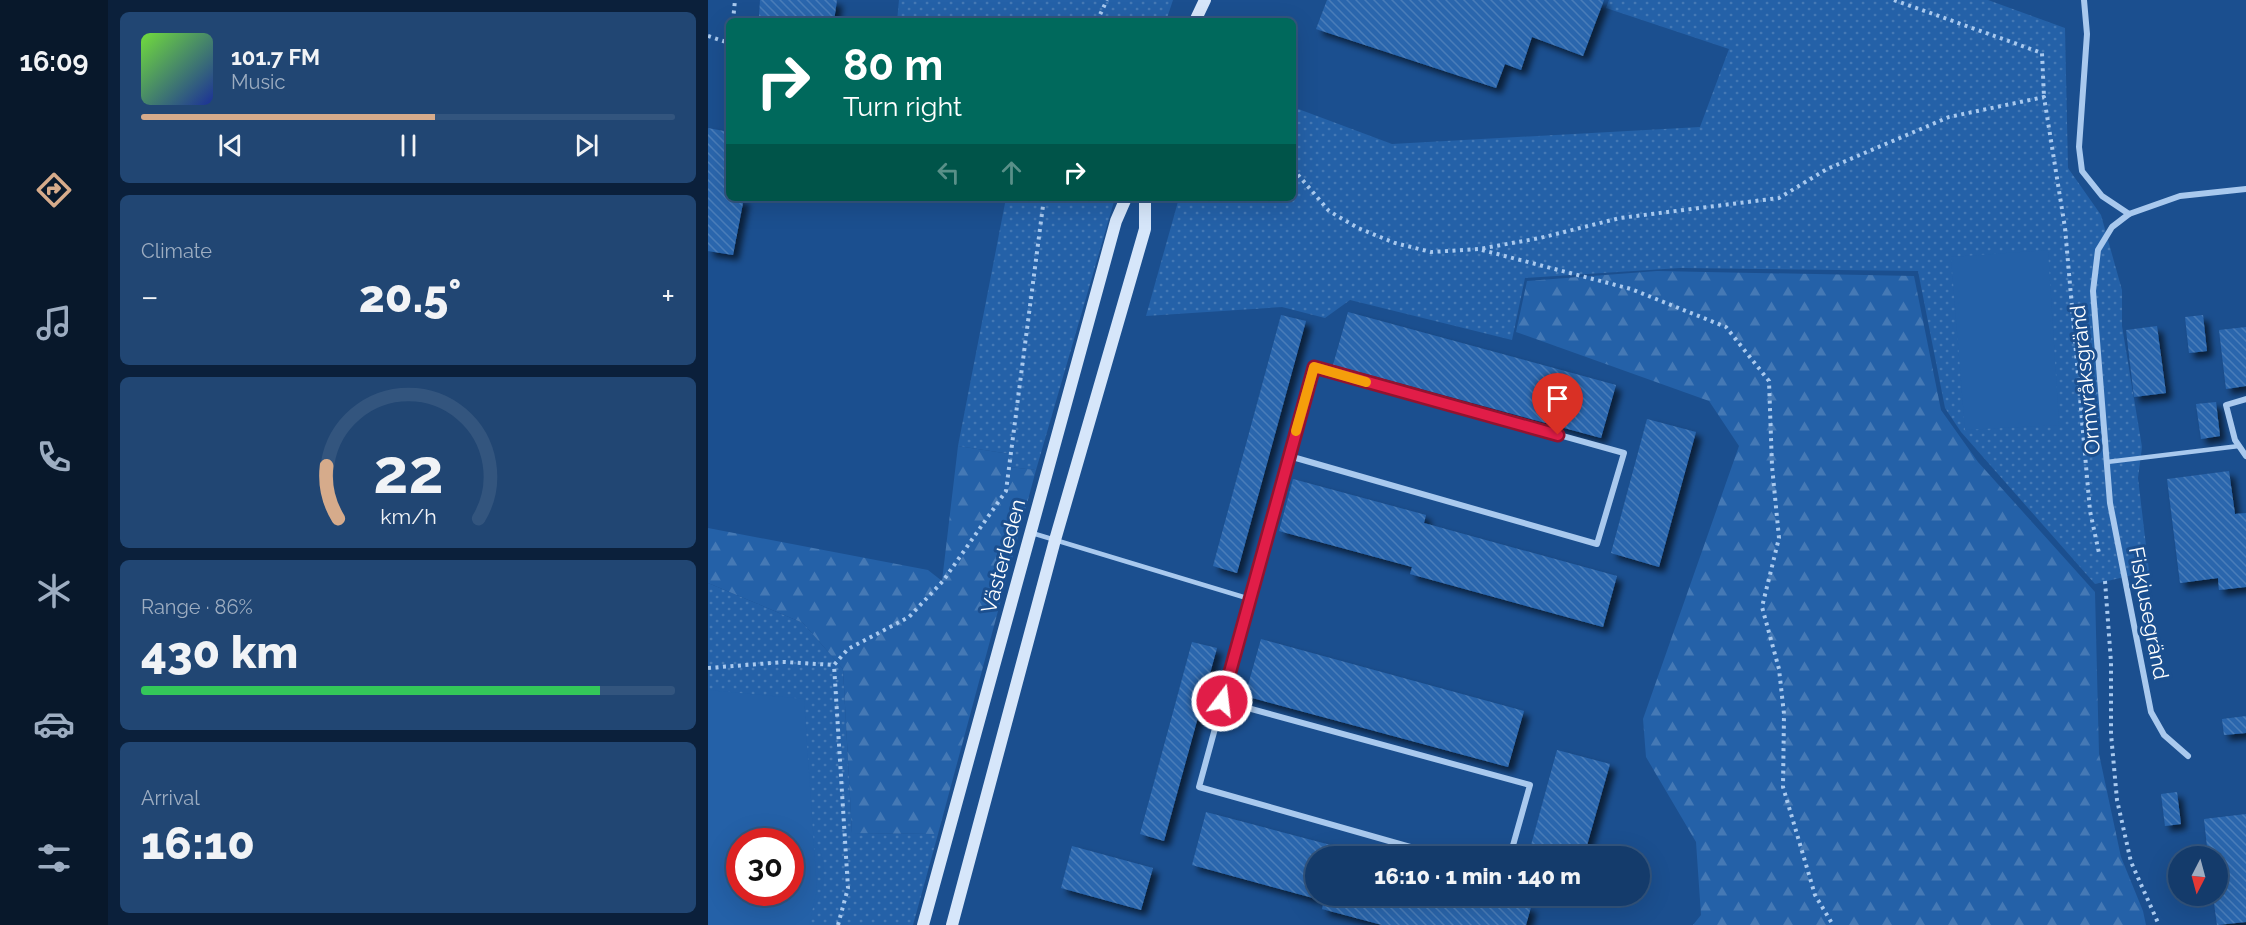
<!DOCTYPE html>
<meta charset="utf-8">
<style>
:root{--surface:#143b6b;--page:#214673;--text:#f1f3f6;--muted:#9dadc1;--line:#33557e;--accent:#d6ab8b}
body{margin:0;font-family:Raleway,sans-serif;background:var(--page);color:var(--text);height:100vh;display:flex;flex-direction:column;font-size:22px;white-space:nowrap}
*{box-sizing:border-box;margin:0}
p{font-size:20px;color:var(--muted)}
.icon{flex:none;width:33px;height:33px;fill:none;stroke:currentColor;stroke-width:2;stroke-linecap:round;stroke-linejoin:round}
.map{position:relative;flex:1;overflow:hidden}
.side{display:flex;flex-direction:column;gap:12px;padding:12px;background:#0b203b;width:600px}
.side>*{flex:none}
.banner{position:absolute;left:18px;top:18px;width:570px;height:183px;border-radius:9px;box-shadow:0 6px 24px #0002,0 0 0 2px var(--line);background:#00695c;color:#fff;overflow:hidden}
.needle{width:39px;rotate:186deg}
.tools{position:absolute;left:1460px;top:846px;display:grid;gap:12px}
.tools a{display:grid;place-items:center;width:60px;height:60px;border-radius:50%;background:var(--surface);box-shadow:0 6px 24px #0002,0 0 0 2px var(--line);font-size:30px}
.speed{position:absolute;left:18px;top:828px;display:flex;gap:12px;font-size:30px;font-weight:700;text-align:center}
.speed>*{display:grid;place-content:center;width:78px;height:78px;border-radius:50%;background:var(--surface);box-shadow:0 6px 24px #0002,0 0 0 2px var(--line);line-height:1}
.speed .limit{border:9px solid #d22;background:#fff;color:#111}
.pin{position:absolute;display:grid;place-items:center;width:51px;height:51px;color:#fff;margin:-62px -26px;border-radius:50% 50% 50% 0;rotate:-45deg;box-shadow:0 0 6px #0007}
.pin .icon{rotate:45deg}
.me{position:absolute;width:66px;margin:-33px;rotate:15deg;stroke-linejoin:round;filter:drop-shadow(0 0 4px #0008)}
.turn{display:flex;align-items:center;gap:21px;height:126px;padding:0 18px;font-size:27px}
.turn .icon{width:78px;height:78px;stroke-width:2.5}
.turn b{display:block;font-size:42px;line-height:51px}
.lanes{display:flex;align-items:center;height:57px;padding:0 18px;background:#0003;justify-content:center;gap:30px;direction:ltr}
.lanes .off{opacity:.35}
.big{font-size:45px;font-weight:800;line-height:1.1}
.side .tile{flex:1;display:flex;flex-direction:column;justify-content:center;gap:9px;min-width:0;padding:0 21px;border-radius:9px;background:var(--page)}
.side .dial{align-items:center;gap:0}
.dial svg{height:156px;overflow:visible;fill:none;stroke:var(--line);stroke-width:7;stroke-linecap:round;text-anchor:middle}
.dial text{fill:var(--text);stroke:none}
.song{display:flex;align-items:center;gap:18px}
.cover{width:72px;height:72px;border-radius:9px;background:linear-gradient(135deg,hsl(100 70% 55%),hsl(230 70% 35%))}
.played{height:6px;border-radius:3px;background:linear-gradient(90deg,var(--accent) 55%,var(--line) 55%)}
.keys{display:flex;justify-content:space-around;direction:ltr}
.heat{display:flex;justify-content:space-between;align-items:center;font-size:33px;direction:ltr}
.charge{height:9px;border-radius:4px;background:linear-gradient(90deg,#34c759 86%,var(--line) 0)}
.trip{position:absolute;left:597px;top:846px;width:345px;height:60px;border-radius:30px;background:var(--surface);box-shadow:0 6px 24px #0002,0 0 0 2px var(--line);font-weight:800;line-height:60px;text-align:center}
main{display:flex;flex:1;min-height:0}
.tabs{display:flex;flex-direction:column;width:108px;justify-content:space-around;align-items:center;background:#08182b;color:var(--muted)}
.tabs .icon{width:42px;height:42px}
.tabs .active{color:var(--accent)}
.tabs b{font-size:27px;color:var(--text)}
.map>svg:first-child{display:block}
.grass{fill:url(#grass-dots);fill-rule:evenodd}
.forest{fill:url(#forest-firs)}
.garden{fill:#2461a8;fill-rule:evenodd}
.building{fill:url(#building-back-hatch);filter:url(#shadow)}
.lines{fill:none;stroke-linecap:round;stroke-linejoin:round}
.path{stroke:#a9c9ee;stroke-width:4;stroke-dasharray:3 4.5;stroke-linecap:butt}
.lane{stroke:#a9c9ee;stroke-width:4.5}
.street{stroke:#a9c9ee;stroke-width:6}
.secondary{stroke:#d6e6fa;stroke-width:12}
.route-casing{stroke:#92132f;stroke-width:15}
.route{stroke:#e11d48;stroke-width:10}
.slow{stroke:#f59e0b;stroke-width:10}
.labels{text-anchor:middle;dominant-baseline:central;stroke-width:6;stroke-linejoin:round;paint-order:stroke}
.street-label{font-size:21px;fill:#fff;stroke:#1b4f8f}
</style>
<main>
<nav class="tabs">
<b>16:09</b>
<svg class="icon active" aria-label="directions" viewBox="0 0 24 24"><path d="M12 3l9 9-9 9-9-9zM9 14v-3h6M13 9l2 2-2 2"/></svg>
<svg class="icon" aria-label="music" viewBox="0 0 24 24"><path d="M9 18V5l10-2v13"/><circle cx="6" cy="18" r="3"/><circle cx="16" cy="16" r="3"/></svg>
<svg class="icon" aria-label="phone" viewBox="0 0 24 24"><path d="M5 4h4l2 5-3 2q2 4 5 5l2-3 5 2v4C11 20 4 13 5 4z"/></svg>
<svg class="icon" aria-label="climate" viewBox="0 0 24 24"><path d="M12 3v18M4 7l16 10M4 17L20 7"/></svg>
<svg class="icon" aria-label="car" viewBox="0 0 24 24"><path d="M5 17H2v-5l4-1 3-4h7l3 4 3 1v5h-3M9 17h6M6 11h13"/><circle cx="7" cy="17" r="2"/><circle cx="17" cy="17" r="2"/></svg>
<svg class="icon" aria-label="filters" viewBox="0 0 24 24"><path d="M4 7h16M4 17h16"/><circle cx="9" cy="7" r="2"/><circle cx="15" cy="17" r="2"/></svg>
</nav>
<section class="side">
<div class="tile">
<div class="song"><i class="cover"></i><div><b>101.7 FM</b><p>Music</p></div></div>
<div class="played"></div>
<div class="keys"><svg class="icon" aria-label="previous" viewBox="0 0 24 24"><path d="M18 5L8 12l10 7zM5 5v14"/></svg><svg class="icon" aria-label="pause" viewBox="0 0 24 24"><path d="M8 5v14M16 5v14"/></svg><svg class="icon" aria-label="next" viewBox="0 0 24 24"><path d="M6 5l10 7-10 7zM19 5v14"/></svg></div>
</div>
<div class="tile"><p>Climate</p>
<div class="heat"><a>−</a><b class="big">20.5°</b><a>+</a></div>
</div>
<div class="tile dial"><svg viewBox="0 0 100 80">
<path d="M14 69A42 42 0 1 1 86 69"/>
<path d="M14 69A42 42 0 0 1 8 42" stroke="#d6ab8b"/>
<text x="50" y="56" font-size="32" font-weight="700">22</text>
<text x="50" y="72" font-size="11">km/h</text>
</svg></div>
<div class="tile"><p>Range · 86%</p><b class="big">430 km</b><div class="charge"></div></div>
<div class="tile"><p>Arrival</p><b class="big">16:10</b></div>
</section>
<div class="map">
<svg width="1538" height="925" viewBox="0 0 1538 925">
<defs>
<pattern id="grass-dots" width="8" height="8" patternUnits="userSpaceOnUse" patternTransform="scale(1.5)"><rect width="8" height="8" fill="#2461a8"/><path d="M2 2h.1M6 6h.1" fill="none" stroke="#4579b5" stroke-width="1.8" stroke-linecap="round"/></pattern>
<pattern id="forest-firs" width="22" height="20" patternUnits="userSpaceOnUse" patternTransform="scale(1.5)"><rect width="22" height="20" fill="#2461a8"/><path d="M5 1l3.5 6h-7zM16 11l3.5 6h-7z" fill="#4579b5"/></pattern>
<pattern id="building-back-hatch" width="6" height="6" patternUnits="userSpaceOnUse" patternTransform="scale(1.5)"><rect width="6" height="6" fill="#2a66ad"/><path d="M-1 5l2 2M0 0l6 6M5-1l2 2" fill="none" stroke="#4a7db9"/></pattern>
<filter id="shadow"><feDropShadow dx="5.5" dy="5.5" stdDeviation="3" flood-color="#0009"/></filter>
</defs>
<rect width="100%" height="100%" fill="#1b4f8f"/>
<!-- grass -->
<g class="grass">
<polygon points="191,0 465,0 458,21 189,21"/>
<polygon points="901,0 1280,0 1357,28 1360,168 1393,215 1414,290 1414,326 1434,447 1430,478 1441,571 1387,584 1253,432 1237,408 1210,271 972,268 817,278 804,340 642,300 617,318 574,307 438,316 471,198 585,198 585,107 684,144 992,127 1021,49 898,8"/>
<polygon points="298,198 407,198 328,470 300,467 302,454 250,446"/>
<path d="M0 583 95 623 135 669 144 833 230 834 205 925H0ZM32 842H82V892H32Z"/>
</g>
<!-- forest -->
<g class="forest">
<polygon points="949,271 1206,276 1233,410 1270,462 1387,592 1391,754 1413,857 1435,911 1438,925 985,925 993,915 988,842 938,757 935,719 1031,446 1001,401 808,332 819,281"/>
<polygon points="250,446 302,454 300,467 328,470 230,834 144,833 135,669 95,623 0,583 0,528 220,570 234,581"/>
</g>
<!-- garden -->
<g class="garden">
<polygon points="1340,250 1351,425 1257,430 1243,257"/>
<path d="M0 690 96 699 109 890 101 925H0ZM32 842H82V892H32Z"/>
</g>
<!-- building -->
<g class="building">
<polygon points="52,0 129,0 126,21 98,21 51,16"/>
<polygon points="619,0 896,0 875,56 824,37 813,70 797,64 788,88 608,29"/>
<polygon points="0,128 21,132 21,198 36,198 25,255 0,251"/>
<polygon points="640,312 908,385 893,438 625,365"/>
<polygon points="573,315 598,321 529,573 505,566"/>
<polygon points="1495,315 1499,351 1481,353 1477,317"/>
<polygon points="1449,326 1458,393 1426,397 1418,330"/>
<polygon points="1538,327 1538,386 1518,389 1511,330"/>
<polygon points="1508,402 1512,436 1493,439 1488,404"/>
<polygon points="939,419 988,432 951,567 903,553"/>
<polygon points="1521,471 1527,514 1538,513 1538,587 1511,590 1510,578 1472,583 1459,479"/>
<polygon points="585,479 718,515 716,523 909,576 895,627 702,574 704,567 571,531"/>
<polygon points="553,639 816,711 800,767 537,696"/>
<polygon points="484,642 509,648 456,841 432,834"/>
<polygon points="1538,716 1538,733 1516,735 1514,719"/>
<polygon points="849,750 902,764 876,856 820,856"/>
<polygon points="1469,792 1473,824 1457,826 1453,794"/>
<polygon points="498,812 630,847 629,854 633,856 608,856 608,896 779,896 823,907 818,925 674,925 614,909 616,901 484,865"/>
<polygon points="1538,814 1538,922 1509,925 1505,896 1509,896 1509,856 1500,856 1496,819"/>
<polygon points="364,846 445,868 433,910 353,888"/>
</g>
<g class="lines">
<!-- path -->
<g class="path">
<polyline points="1186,0 1334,53 1336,97"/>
<polyline points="25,21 27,0"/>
<polyline points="389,21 399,0"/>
<polyline points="0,36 21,43"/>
<polyline points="585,169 621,211 650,228 687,243 723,252 771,249 832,238 912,218 1071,198 1119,169 1241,117 1336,97 1357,228 1382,511 1391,553"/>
<polyline points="774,250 923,289 1018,327 1061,381 1064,466 1071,538 1054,607 1071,669 1076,714 1075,787 1107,895 1125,925"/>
<polyline points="1397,581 1403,662 1403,734 1409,800 1423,862 1451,925"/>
<polyline points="0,668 76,662 126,665"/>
<polyline points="130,925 140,888 126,665 140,649 201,617 235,581 298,491 336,198"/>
</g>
<!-- lane -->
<g class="lane">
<polyline points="1399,462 1531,446"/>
<polyline points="324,533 542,599"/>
</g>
<!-- street -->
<g class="street">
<polyline points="1376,0 1379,34 1371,147 1374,171 1394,196 1421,214 1472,196 1538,189"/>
<polyline points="1421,214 1404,227 1390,250 1385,291 1402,503 1443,712 1456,735 1480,756"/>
<polyline points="1538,399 1518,405 1527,440 1538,456"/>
<polyline points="581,456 889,544 916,453 606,367 491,787 734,856"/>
<polyline points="514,701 822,785 802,856"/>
</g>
<!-- secondary -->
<g class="secondary">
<polyline points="487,21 497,0"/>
<polyline points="215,925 408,221 418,198"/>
<polyline points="244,925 347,540 437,229 437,198"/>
</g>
</g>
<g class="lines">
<!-- route casing -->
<g class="route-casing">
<polyline id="route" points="514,701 606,367 850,435"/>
</g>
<!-- route -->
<use href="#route" class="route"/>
<!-- slow -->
<polyline class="slow" points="588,431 606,367 658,382"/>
</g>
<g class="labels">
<!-- street labels -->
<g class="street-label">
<text transform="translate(1377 380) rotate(-96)">Ormvråksgränd</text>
<text transform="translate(295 556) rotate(-75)">Västerleden</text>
<text transform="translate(1441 613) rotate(79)">Fiskjusegränd</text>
</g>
</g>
</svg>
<div class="tools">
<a><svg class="needle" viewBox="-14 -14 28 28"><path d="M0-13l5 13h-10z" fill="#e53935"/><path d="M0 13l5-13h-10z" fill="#9dadc1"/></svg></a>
</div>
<div class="speed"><div class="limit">30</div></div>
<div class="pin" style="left:850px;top:435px;background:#d93025"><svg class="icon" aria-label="arrive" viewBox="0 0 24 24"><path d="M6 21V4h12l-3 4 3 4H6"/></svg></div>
<svg class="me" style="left:514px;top:701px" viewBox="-20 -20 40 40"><circle r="17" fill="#e11d48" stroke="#fff" stroke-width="3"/><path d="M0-11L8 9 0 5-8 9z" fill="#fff"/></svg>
<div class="trip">16:10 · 1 min · 140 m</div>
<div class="banner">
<div class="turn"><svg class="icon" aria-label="right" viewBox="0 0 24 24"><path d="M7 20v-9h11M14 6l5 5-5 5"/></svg><div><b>80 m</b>Turn right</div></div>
<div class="lanes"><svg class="icon off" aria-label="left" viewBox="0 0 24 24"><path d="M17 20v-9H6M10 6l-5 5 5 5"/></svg><svg class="icon off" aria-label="ahead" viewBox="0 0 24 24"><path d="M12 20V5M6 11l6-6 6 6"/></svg><svg class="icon" aria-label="right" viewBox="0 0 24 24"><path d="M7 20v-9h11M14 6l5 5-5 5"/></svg></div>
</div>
</div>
</main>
